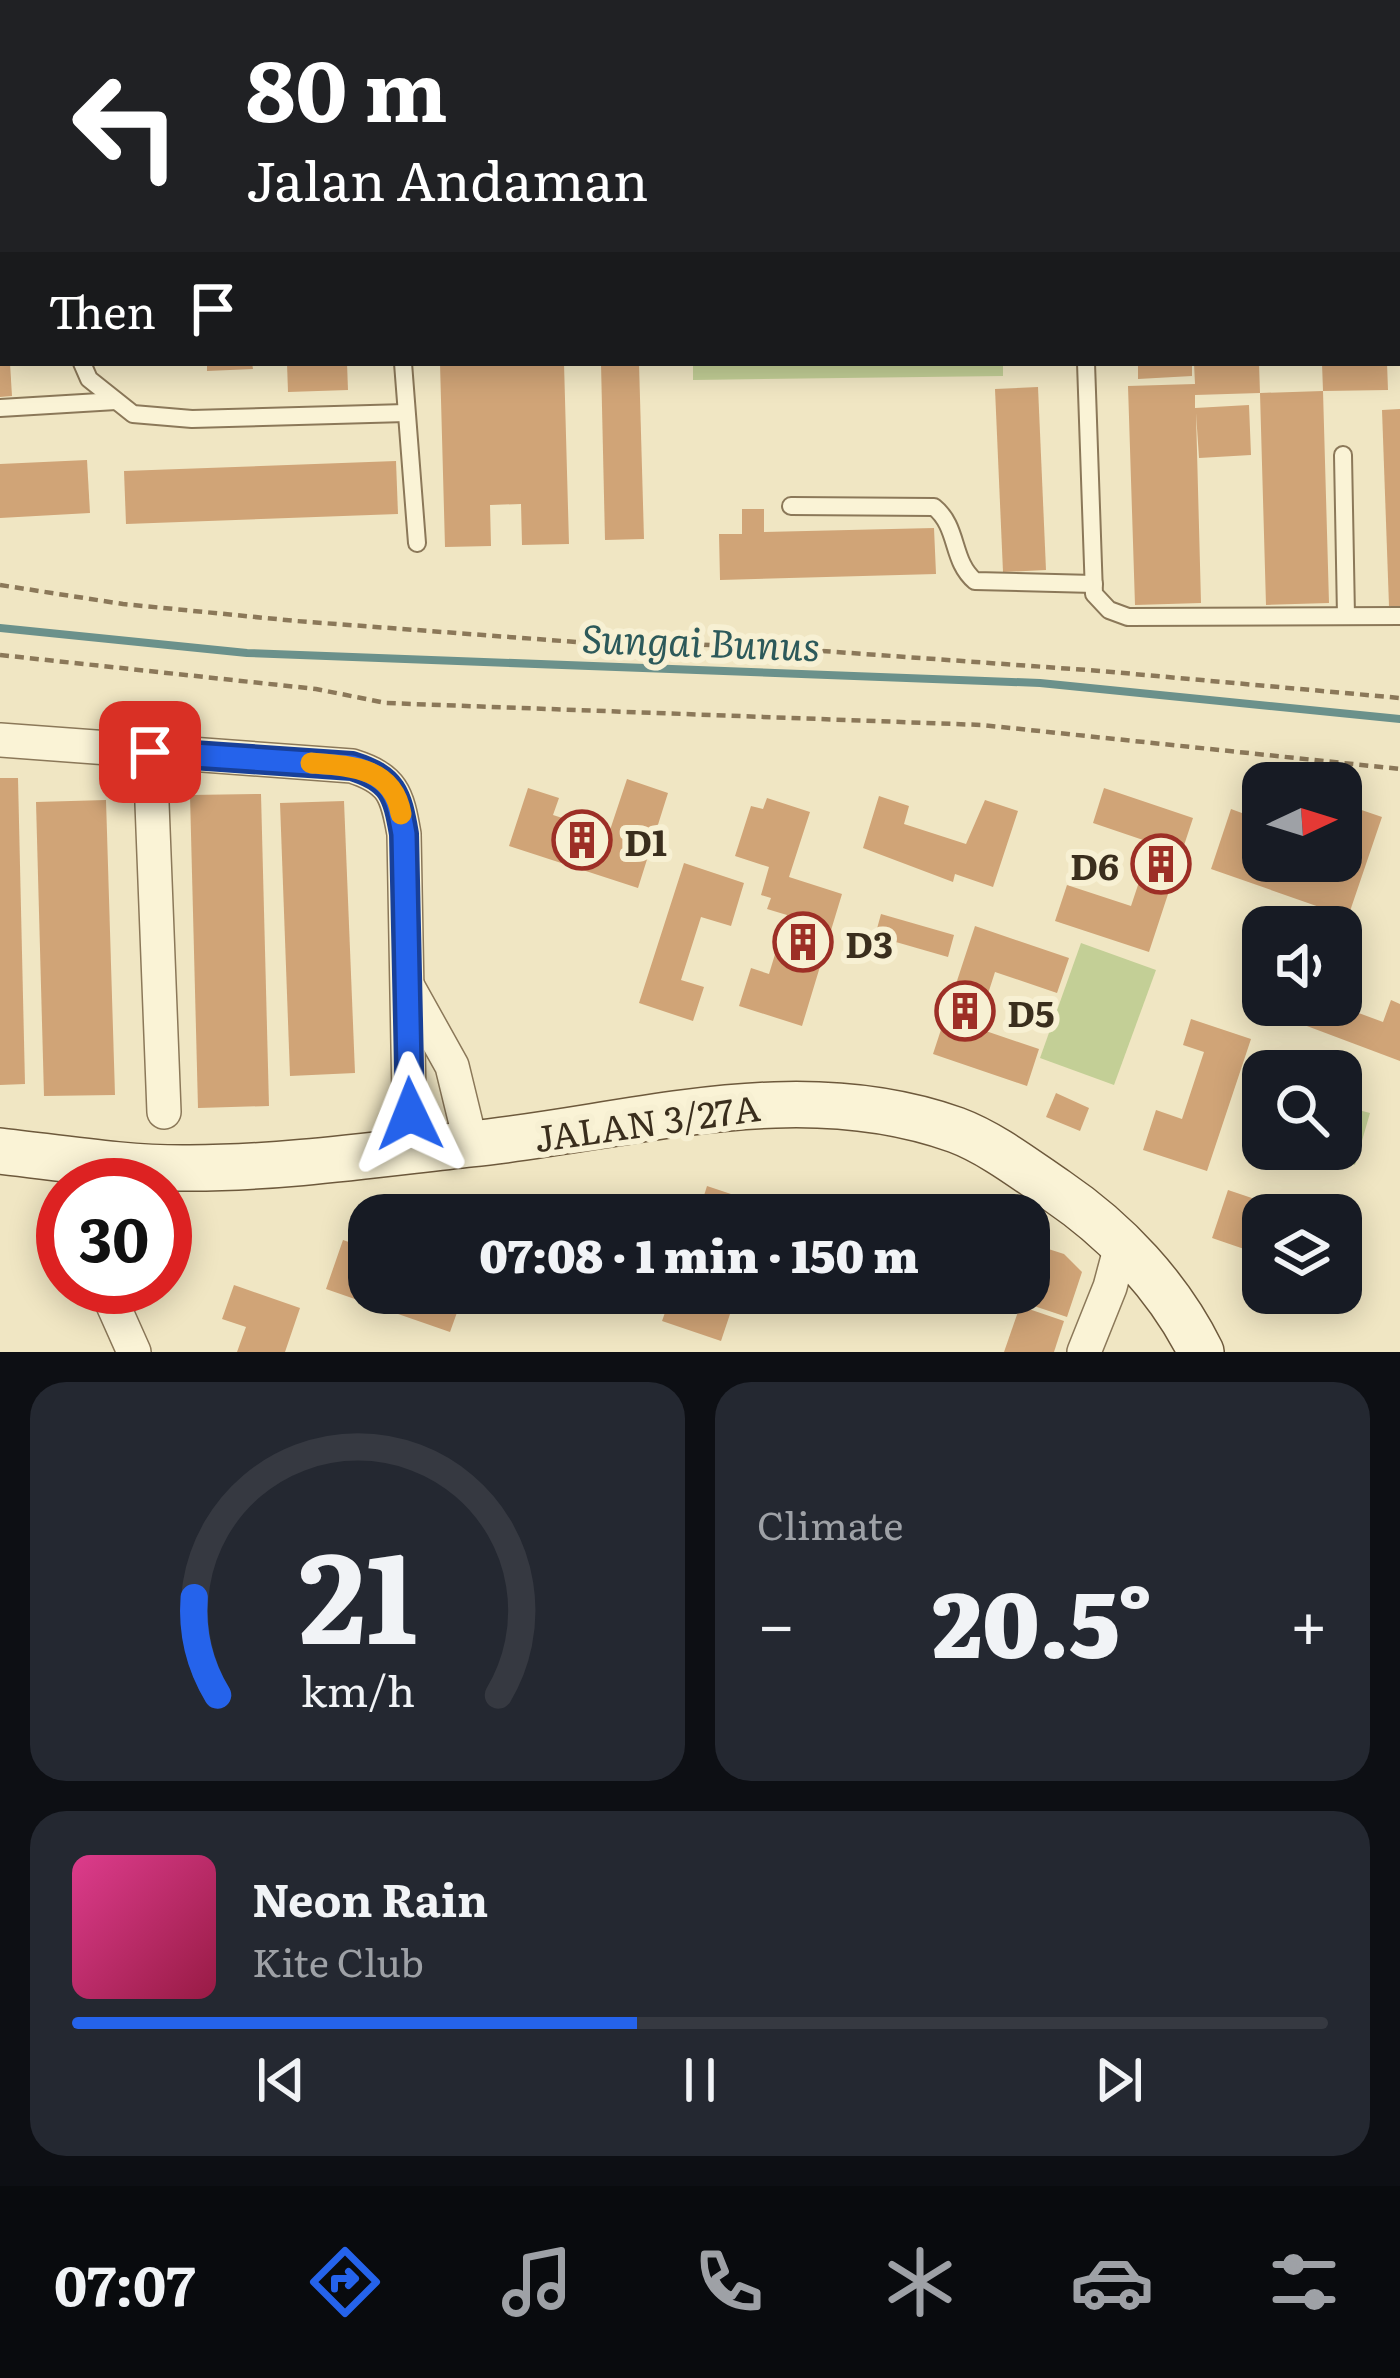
<!DOCTYPE html>
<meta charset="utf-8">
<style>
:root{--surface:#171b24;--page:#242831;--text:#f1f3f6;--muted:#9ea1a6;--line:#363941;--accent:#2563eb}
body{margin:0;font-family:Literata,serif;background:var(--page);color:var(--text);height:100vh;display:flex;flex-direction:column;font-size:45px;white-space:nowrap}
*{box-sizing:border-box;margin:0}
p{font-size:39px;color:var(--muted)}
.icon{flex:none;width:66px;height:66px;fill:none;stroke:currentColor;stroke-width:2;stroke-linecap:round;stroke-linejoin:round}
.map{position:relative;height:1352px;overflow:hidden}
.sheet{display:flex;flex-direction:column;gap:30px;padding:30px;background:#0d0f14;flex:1}
.sheet>*{flex:none}
.top-card{position:absolute;left:0px;top:0px;width:1401px;height:366px;box-shadow:0 6px 30px #0003;background:#202124;color:#fff;overflow:hidden}
.needle{width:78px;rotate:86deg}
.tools{position:absolute;left:1242px;top:762px;display:grid;gap:24px}
.tools a{display:grid;place-items:center;width:120px;height:120px;border-radius:24px;background:var(--surface);box-shadow:0 6px 30px #0003;font-size:60px}
.speed{position:absolute;left:36px;top:1158px;display:flex;gap:24px;font-size:60px;font-weight:700;text-align:center}
.speed>*{display:grid;place-content:center;width:156px;height:156px;border-radius:50%;background:var(--surface);box-shadow:0 6px 30px #0003;line-height:1}
.speed .limit{border:18px solid #d22;background:#fff;color:#111}
.pin{position:absolute;display:grid;place-items:center;width:102px;height:102px;color:#fff;margin:-51px;border-radius:24px;box-shadow:0 6px 18px #0006}
.me{position:absolute;width:132px;margin:-66px;rotate:358deg;stroke-linejoin:round;filter:drop-shadow(0 0 9px #0008)}
.turn{display:flex;align-items:center;gap:42px;height:252px;padding:0 48px;font-size:54px}
.turn .icon{width:156px;height:156px;stroke-width:2.5}
.turn b{display:block;font-size:84px;line-height:102px}
.then{display:flex;align-items:center;height:114px;padding:0 48px;background:#0003;gap:24px;font-size:45px}
.big{font-size:90px;font-weight:800;line-height:1.1}
.sheet .tile{flex:1;display:flex;flex-direction:column;justify-content:center;gap:18px;min-width:0;padding:0 42px;border-radius:36px;background:var(--page)}
.sheet .dial{align-items:center;gap:0}
.dial svg{height:312px;overflow:visible;fill:none;stroke:var(--line);stroke-width:7;stroke-linecap:round;text-anchor:middle}
.dial text{fill:var(--text);stroke:none}
.song{display:flex;align-items:center;gap:36px}
.cover{width:144px;height:144px;border-radius:18px;background:linear-gradient(135deg,hsl(330 70% 55%),hsl(340 70% 35%))}
.played{height:12px;border-radius:6px;background:linear-gradient(90deg,var(--accent) 45%,var(--line) 45%)}
.keys{display:flex;justify-content:space-around;direction:ltr}
.heat{display:flex;justify-content:space-between;align-items:center;font-size:66px;direction:ltr}
.sheet .tiles{flex:1;display:grid;gap:30px;grid-template-columns:1fr 1fr}
.tile:last-child{grid-column:span 2}
.trip{position:absolute;left:348px;top:1194px;width:702px;height:120px;border-radius:36px;background:var(--surface);box-shadow:0 6px 30px #0003;font-weight:800;line-height:120px;text-align:center}
.tab-bar{display:flex;height:192px;justify-content:space-around;align-items:center;background:#090b0e;color:var(--muted)}
.tab-bar .icon{width:84px;height:84px}
.tab-bar .active{color:var(--accent)}
.tab-bar b{font-size:54px;color:var(--text)}
.map>svg:first-child{display:block}
.green{fill:#c3cf96}
.lines{fill:none;stroke-linecap:round;stroke-linejoin:round}
.stream{stroke:#6b918b;stroke-width:8}
.building{fill:#d0a477}
.lane-casing{stroke:#8b7859;stroke-width:20}
.street-casing{stroke:#8b7859;stroke-width:36}
.secondary-casing{stroke:#6d593c;stroke-width:48}
.path{stroke:#8b7859;stroke-width:4.5;stroke-dasharray:9 6;stroke-linecap:butt}
.lane{stroke:#faf3d6;stroke-width:16}
.street{stroke:#faf3d6;stroke-width:33}
.secondary{stroke:#faf3d6;stroke-width:45}
.route-casing{stroke:#184099;stroke-width:30}
.route{stroke:#2563eb;stroke-width:21}
.slow{stroke:#f59e0b;stroke-width:21}
.labels{text-anchor:middle;dominant-baseline:central;stroke-width:12;stroke-linejoin:round;paint-order:stroke}
.poi-label{font-size:36px;font-weight:bold;fill:#3a2e1d;stroke:#f7f0d3;text-anchor:start}
.street-label{font-size:36px;fill:#3a2e1d;stroke:#f7f0d3}
.water-label{font-size:39px;font-style:italic;fill:#2c595a;stroke:#f7f0d3}
</style>
<div class="map">
<svg width="1400" height="1352" viewBox="0 0 1400 1352">
<rect width="100%" height="100%" fill="#f0e6c3"/>
<!-- green -->
<g class="green">
<rect x="687" y="0" width="311" height="3"/>
<polygon points="693,363 1003,363 1003,376 693,380"/>
<polygon points="1081,943 1156,970 1114,1085 1040,1058"/>
<polygon points="1347,1107 1370,1113 1355,1165 1332,1158 1335,1149 1341,1149"/>
</g>
<g class="lines">
<!-- stream -->
<polyline class="stream" points="0,628 247,653 1040,683 1400,719"/>
</g>
<!-- building -->
<g class="building">
<polygon points="0,363 10,363 12,396 0,397"/>
<polygon points="207,363 252,363 253,369 207,371"/>
<polygon points="287,363 347,363 348,390 288,392"/>
<polygon points="440,363 564,363 569,544 522,545 521,504 490,505 491,546 445,547"/>
<polygon points="601,363 639,363 644,539 605,540"/>
<polygon points="1138,363 1192,363 1192,376 1138,379"/>
<polygon points="1194,363 1259,363 1260,393 1323,391 1322,363 1387,363 1388,390 1323,391 1329,603 1266,605 1260,393 1195,395 1195,408 1249,405 1251,455 1199,458 1196,413 1201,603 1135,605 1128,386 1195,384"/>
<polygon points="1038,387 1046,570 1003,572 995,389"/>
<polygon points="1400,409 1400,606 1389,606 1382,410"/>
<polygon points="87,460 90,513 0,518 0,464"/>
<polygon points="396,461 398,514 126,524 124,471"/>
<polygon points="742,509 764,509 764,532 934,528 936,574 720,580 719,534 742,534"/>
<polygon points="0,778 18,778 25,1084 0,1085"/>
<polygon points="627,779 668,793 638,888 509,846 528,788 559,798 553,815 609,833"/>
<polygon points="1104,788 1193,818 1149,952 1055,921 1067,885 1131,906 1152,843 1093,823"/>
<polygon points="261,794 269,1106 198,1108 190,795"/>
<polygon points="879,796 909,806 904,824 966,844 985,800 1018,811 993,887 955,874 953,882 863,848"/>
<polygon points="767,798 810,812 789,877 842,894 802,1026 739,1006 751,968 769,974 787,915 767,909 771,898 761,895 769,867 735,856 751,806 763,809"/>
<polygon points="106,800 115,1095 44,1096 36,802"/>
<polygon points="344,801 355,1073 290,1076 280,803"/>
<polygon points="1341,803 1382,817 1348,917 1211,869 1231,809 1261,820 1254,841 1263,844 1263,861 1341,861"/>
<polygon points="684,863 744,883 731,926 701,917 681,980 704,987 693,1021 639,1003"/>
<polygon points="881,914 954,935 948,957 875,936"/>
<polygon points="975,926 1069,958 1057,993 995,972 977,1028 1039,1049 1027,1086 933,1054"/>
<polygon points="1391,1000 1400,1004 1400,1061 1275,1014 1278,1005 1337,1005 1383,1022"/>
<polygon points="1191,1019 1251,1039 1207,1171 1143,1150 1156,1110 1182,1119 1204,1052 1183,1045"/>
<polygon points="1056,1093 1089,1108 1080,1131 1046,1117"/>
<polygon points="707,1186 767,1206 765,1215 698,1215"/>
<polygon points="1228,1190 1299,1214 1299,1215 1263,1215 1263,1236 1256,1234 1250,1251 1212,1238"/>
<polygon points="846,1200 894,1214 893,1215 842,1215"/>
<polygon points="343,1240 369,1249 369,1293 464,1293 450,1332 326,1289"/>
<polygon points="1039,1246 1064,1254 1082,1272 1067,1317 1019,1301 1022,1293 1029,1293 1029,1253 1036,1255"/>
<polygon points="234,1285 300,1308 285,1352 237,1352 246,1327 222,1319"/>
<polygon points="672,1293 713,1293 710,1300 732,1308 721,1341 662,1321"/>
<polygon points="1020,1306 1064,1321 1054,1352 1004,1352"/>
</g>
<g class="lines">
<!-- lane casing -->
<g class="lane-casing">
<g id="lane">
<polyline points="155,0 155,3"/>
<polyline points="369,0 369,3"/>
<polyline points="48,3 48,0"/>
<polyline points="1032,3 1036,0"/>
<polyline points="82,363 89,379 133,414 192,419 406,413"/>
<polyline points="403,363 417,543"/>
<polyline points="1086,363 1094,594 1109,610 1128,617 1400,616"/>
<polyline points="0,408 116,401"/>
<polyline points="1343,455 1346,616"/>
<path d="M791 506 934 507C959 527 951 561 975 581L1094 584"/>
</g>
</g>
<!-- street casing -->
<g class="street-casing">
<g id="street">
<path d="M0 740 352 766C393 779 397 794 404 834L410 1151"/>
<polyline points="150,752 164,1112"/>
<polyline points="408,987 452,1066 471,1144"/>
<polyline points="105,1287 134,1352"/>
<polyline points="1084,1352 1110,1287 1122,1242"/>
</g>
</g>
<!-- secondary casing -->
<g class="secondary-casing">
<path id="secondary" d="M0 1151C62 1158 127 1169 190 1168 283 1168 379 1154 471 1144 633 1127 796 1073 956 1130 991 1143 1026 1170 1057 1191 1116 1231 1169 1287 1201 1352"/>
</g>
<!-- path -->
<g class="path">
<polyline points="0,585 123,604 296,621 576,642 753,646 1101,671 1400,698"/>
<polyline points="0,655 316,689 386,703 982,725 1400,769"/>
</g>
<!-- lane -->
<use href="#lane" class="lane"/>
<!-- street -->
<use href="#street" class="street"/>
<!-- secondary -->
<use href="#secondary" class="secondary"/>
</g>
<g class="lines">
<!-- route casing -->
<g class="route-casing">
<path id="route" d="M150 752 352 766C393 779 397 794 404 834L410 1114"/>
</g>
<!-- route -->
<use href="#route" class="route"/>
<!-- slow -->
<path class="slow" d="M311 763C351 766 393 767 401 814"/>
</g>
<!-- icons -->
<defs>
<g id="building-ring" transform="scale(3)"><circle r="9.5" fill="#f7f0d3" stroke="#9d2f26" stroke-width="1.5"/><path d="M-4-6H4V6H1V3H-1V6H-4ZM-2.5-4.3h1.7v1.8h-1.7ZM.8-4.3h1.7v1.8H.8ZM-2.5-1h1.7V.8h-1.7ZM.8-1h1.7V.8H.8Z" fill="#9d2f26"/></g>
</defs>
<g fill-rule="evenodd">
<use href="#building-ring" x="582" y="840"/>
<use href="#building-ring" x="1161" y="864"/>
<use href="#building-ring" x="803" y="942"/>
<use href="#building-ring" x="965" y="1011"/>
</g>
<g class="labels">
<!-- poi labels -->
<g class="poi-label">
<text x="624" y="840">D1</text>
<text x="1119" y="864" text-anchor="end">D6</text>
<text x="845" y="942">D3</text>
<text x="1007" y="1011">D5</text>
</g>
<!-- street labels -->
<g class="street-label">
<text transform="translate(647 1121) rotate(-8)">JALAN 3/27A</text>
</g>
<!-- water labels -->
<g class="water-label">
<text transform="translate(701 640) rotate(2)">Sungai Bunus</text>
</g>
</g>
</svg>
<div class="tools">
<a><svg class="needle" viewBox="-14 -14 28 28"><path d="M0-13l5 13h-10z" fill="#e53935"/><path d="M0 13l5-13h-10z" fill="#9ea1a6"/></svg></a>
<a><svg class="icon" aria-label="sound" viewBox="0 0 24 24"><path d="M4 9h4l5-4v14l-5-4H4zM17 9q2 3 0 6"/></svg></a>
<a><svg class="icon" aria-label="search" viewBox="0 0 24 24"><circle cx="10" cy="10" r="6"/><path d="M15 15l6 6"/></svg></a>
<a><svg class="icon" aria-label="layers" viewBox="0 0 24 24"><path d="M12 4l9 5-9 5-9-5zM3 14l9 5 9-5"/></svg></a>
</div>
<div class="speed"><div class="limit">30</div></div>
<div class="pin" style="left:150px;top:752px;background:#d93025"><svg class="icon" aria-label="arrive" viewBox="0 0 24 24"><path d="M6 21V4h12l-3 4 3 4H6"/></svg></div>
<svg class="me" style="left:410px;top:1114px" viewBox="-20 -20 40 40"><path d="M0-17L14 15 0 8-14 15z" fill="#2563eb" stroke="#fff" stroke-width="4"/></svg>
<div class="trip">07:08 · 1 min · 150 m</div>
<div class="top-card">
<div class="turn"><svg class="icon" aria-label="left" viewBox="0 0 24 24"><path d="M17 20v-9H6M10 6l-5 5 5 5"/></svg><div><b>80 m</b>Jalan Andaman</div></div>
<div class="then">Then<svg class="icon" aria-label="arrive" viewBox="0 0 24 24"><path d="M6 21V4h12l-3 4 3 4H6"/></svg></div>
</div>
</div>
<section class="sheet">
<div class="tiles">
<div class="tile dial"><svg viewBox="0 0 100 80">
<path d="M14 69A42 42 0 1 1 86 69"/>
<path d="M14 69A42 42 0 0 1 8 44" stroke="#2563eb"/>
<text x="50" y="56" font-size="32" font-weight="700">21</text>
<text x="50" y="72" font-size="11">km/h</text>
</svg></div>
<div class="tile"><p>Climate</p>
<div class="heat"><a>−</a><b class="big">20.5°</b><a>+</a></div>
</div>
<div class="tile">
<div class="song"><i class="cover"></i><div><b>Neon Rain</b><p>Kite Club</p></div></div>
<div class="played"></div>
<div class="keys"><svg class="icon" aria-label="previous" viewBox="0 0 24 24"><path d="M18 5L8 12l10 7zM5 5v14"/></svg><svg class="icon" aria-label="pause" viewBox="0 0 24 24"><path d="M8 5v14M16 5v14"/></svg><svg class="icon" aria-label="next" viewBox="0 0 24 24"><path d="M6 5l10 7-10 7zM19 5v14"/></svg></div>
</div>
</div>
</section>
<nav class="tab-bar">
<b>07:07</b>
<svg class="icon active" aria-label="directions" viewBox="0 0 24 24"><path d="M12 3l9 9-9 9-9-9zM9 14v-3h6M13 9l2 2-2 2"/></svg>
<svg class="icon" aria-label="music" viewBox="0 0 24 24"><path d="M9 18V5l10-2v13"/><circle cx="6" cy="18" r="3"/><circle cx="16" cy="16" r="3"/></svg>
<svg class="icon" aria-label="phone" viewBox="0 0 24 24"><path d="M5 4h4l2 5-3 2q2 4 5 5l2-3 5 2v4C11 20 4 13 5 4z"/></svg>
<svg class="icon" aria-label="climate" viewBox="0 0 24 24"><path d="M12 3v18M4 7l16 10M4 17L20 7"/></svg>
<svg class="icon" aria-label="car" viewBox="0 0 24 24"><path d="M5 17H2v-5l4-1 3-4h7l3 4 3 1v5h-3M9 17h6M6 11h13"/><circle cx="7" cy="17" r="2"/><circle cx="17" cy="17" r="2"/></svg>
<svg class="icon" aria-label="filters" viewBox="0 0 24 24"><path d="M4 7h16M4 17h16"/><circle cx="9" cy="7" r="2"/><circle cx="15" cy="17" r="2"/></svg>
</nav>
